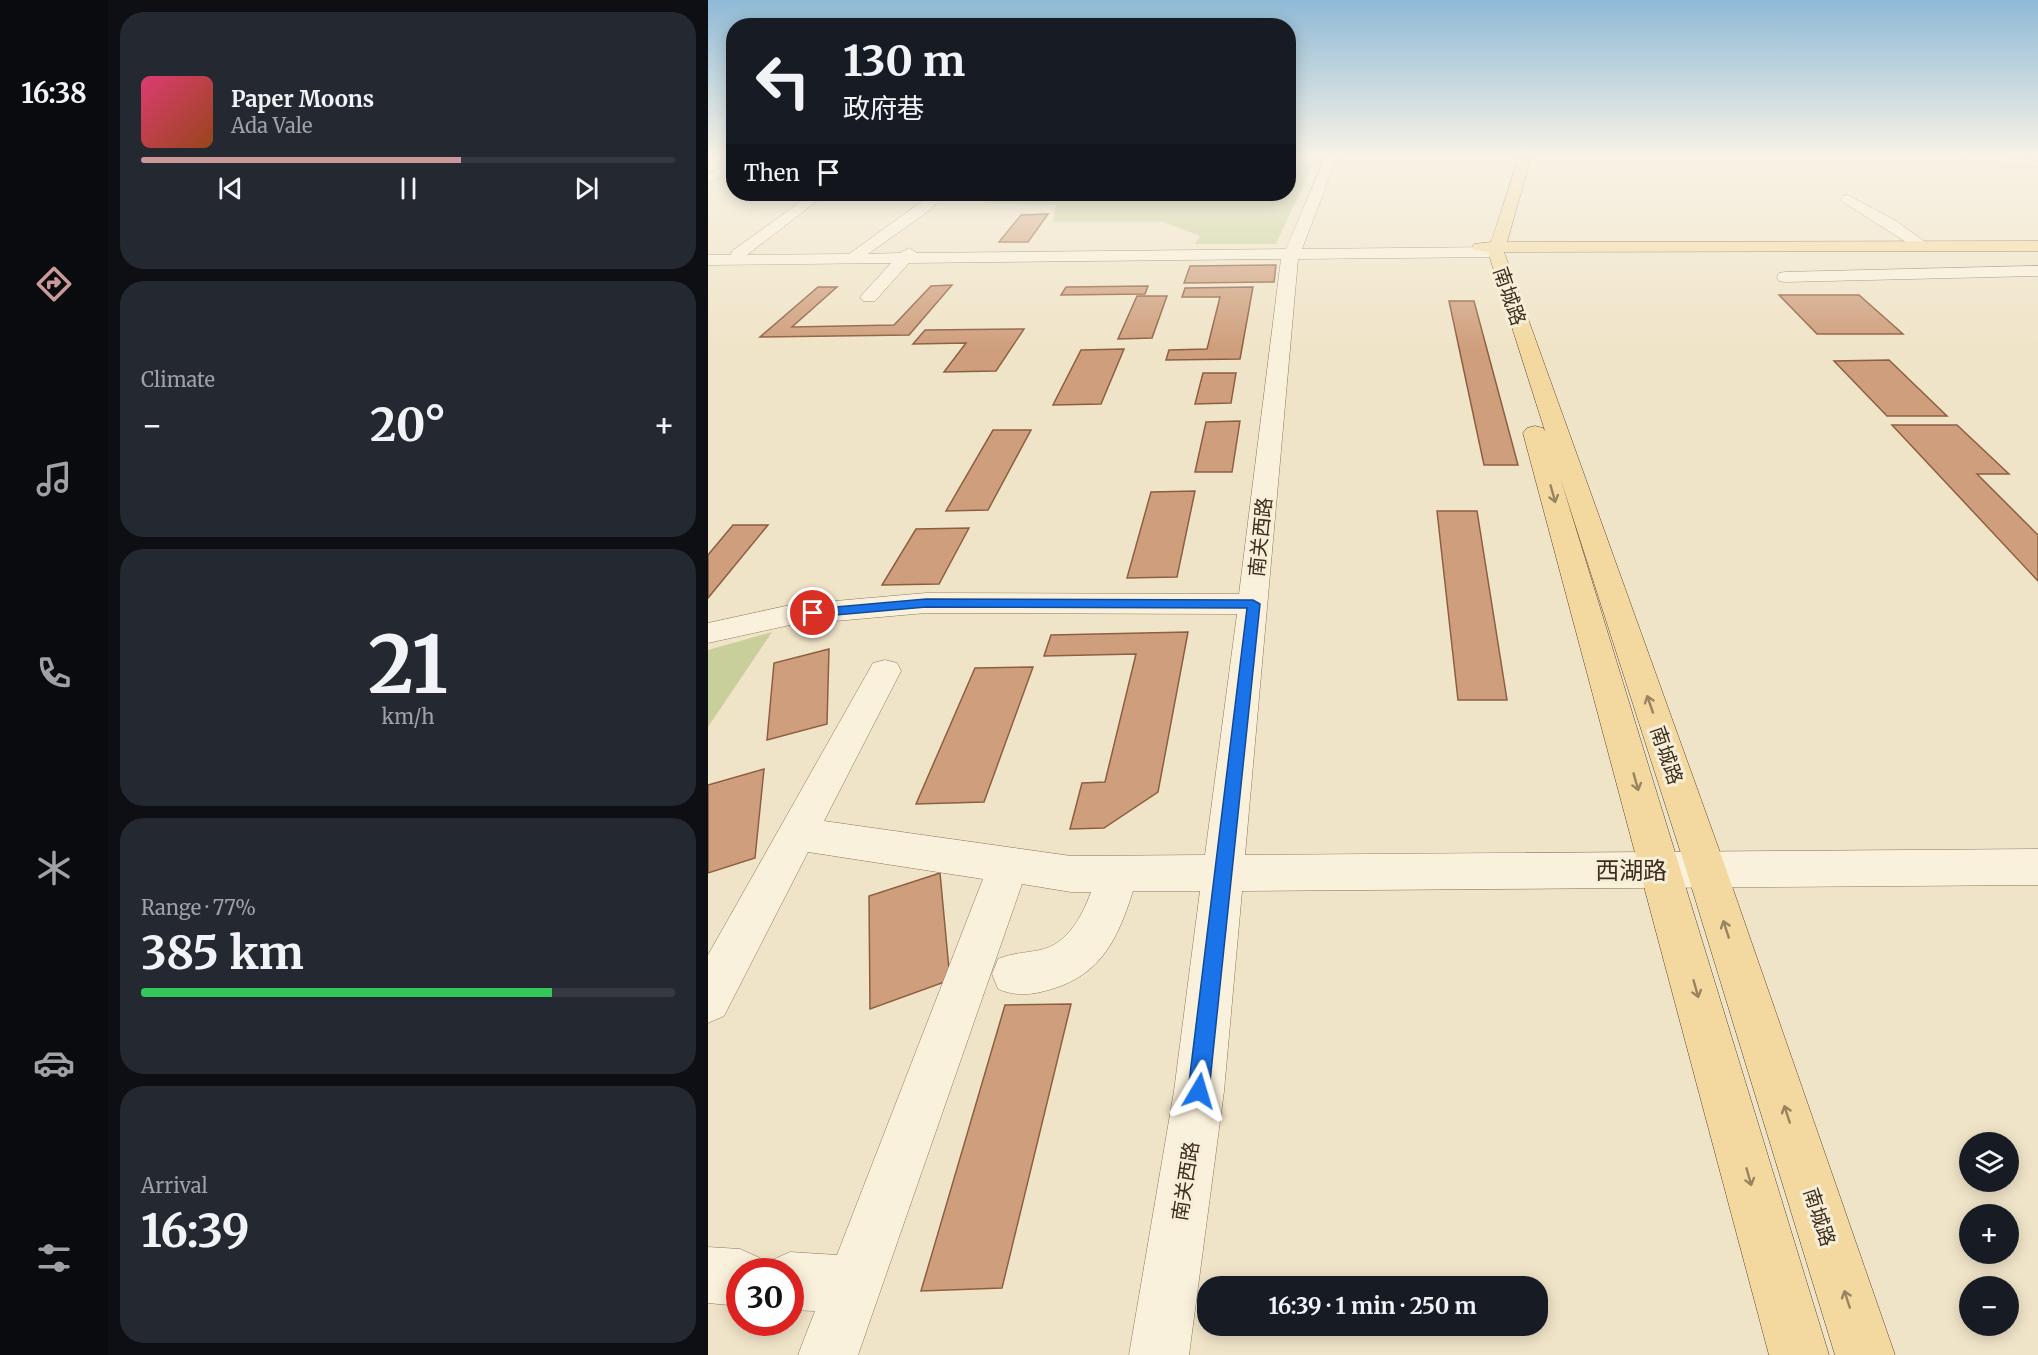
<!DOCTYPE html>
<meta charset="utf-8">
<style>
:root{--surface:#171b24;--page:#242831;--text:#f1f3f6;--muted:#9ea1a6;--line:#363941;--accent:#cc999b}
body{margin:0;font-family:Merriweather,"Noto Sans SC",serif;background:var(--page);color:var(--text);height:100vh;display:flex;flex-direction:column;font-size:22px;white-space:nowrap}
*{box-sizing:border-box;margin:0}
p{font-size:20px;color:var(--muted)}
.icon{flex:none;width:33px;height:33px;fill:none;stroke:currentColor;stroke-width:2;stroke-linecap:round;stroke-linejoin:round}
.map{position:relative;flex:1;overflow:hidden}
.drawer{display:flex;flex-direction:column;gap:12px;padding:12px;background:#0d0f14;width:600px}
.drawer>*{flex:none}
.top-card{position:absolute;left:18px;top:18px;width:570px;height:183px;border-radius:24px;box-shadow:0 3px 15px #0003;background:#171b24;color:var(--text);overflow:hidden}
.buttons{position:absolute;left:1251px;top:1132px;display:grid;gap:12px}
.buttons a{display:grid;place-items:center;width:60px;height:60px;border-radius:50%;background:var(--surface);box-shadow:0 3px 15px #0003;font-size:30px}
.speed{position:absolute;left:18px;top:1258px;display:flex;gap:12px;font-size:30px;font-weight:700;text-align:center}
.speed>*{display:grid;place-content:center;width:78px;height:78px;border-radius:50%;background:var(--surface);box-shadow:0 3px 15px #0003;line-height:1}
.speed .limit{border:9px solid #d22;background:#fff;color:#111}
.pin{position:absolute;display:grid;place-items:center;width:51px;height:51px;color:#fff;margin:-26px;border:3px solid #fff;border-radius:50%;box-shadow:0 2px 6px #0007}
.me{position:absolute;width:66px;margin:-33px;rotate:7deg;stroke-linejoin:round;filter:drop-shadow(0 0 4px #0008)}
.turn{display:flex;align-items:center;gap:21px;height:126px;padding:0 18px;font-size:27px}
.turn .icon{width:78px;height:78px;stroke-width:2.5}
.turn b{display:block;font-size:42px;line-height:51px}
.then{display:flex;align-items:center;height:57px;padding:0 18px;background:#0003;gap:12px;font-size:22px}
.big{font-size:45px;font-weight:700;line-height:1.1}
.drawer .widget{flex:1;display:flex;flex-direction:column;justify-content:center;gap:9px;min-width:0;padding:0 21px;border-radius:24px;background:var(--page)}
.drawer .dial{align-items:center;gap:0}
.dial b{font-size:78px;line-height:1}
.song{display:flex;align-items:center;gap:18px}
.cover{width:72px;height:72px;border-radius:9px;background:linear-gradient(135deg,hsl(340 70% 55%),hsl(20 70% 35%))}
.played{height:6px;border-radius:3px;background:linear-gradient(90deg,var(--accent) 60%,var(--line) 60%)}
.keys{display:flex;justify-content:space-around;direction:ltr}
.heat{display:flex;justify-content:space-between;align-items:center;font-size:33px;direction:ltr}
.charge{height:9px;border-radius:4px;background:linear-gradient(90deg,#34c759 77%,var(--line) 0)}
.trip{position:absolute;left:489px;top:1276px;width:351px;height:60px;border-radius:24px;background:var(--surface);box-shadow:0 3px 15px #0003;font-weight:700;line-height:60px;text-align:center}
main{display:flex;flex:1;min-height:0}
.dock{display:flex;flex-direction:column;width:108px;justify-content:space-around;align-items:center;background:#090b0e;color:var(--muted)}
.dock .icon{width:42px;height:42px}
.dock .on{color:var(--accent)}
.dock b{font-size:27px;color:var(--text)}
.map>svg:first-child{display:block}
.green{fill:#c9cf9b}
.building{fill:#cf9f7d;stroke:#8d5f41;stroke-width:1.5}
.lines{fill:none;stroke-linecap:round;stroke-linejoin:round}
.minor-casing{stroke:#8d765c;stroke-width:1}
.major-casing{stroke:#5b4430;stroke-width:1}
.minor{fill:#faf1dc;fill-rule:evenodd}
.major{fill:#f3d9a0;fill-rule:evenodd}
.oneway{stroke:#988460}
.route{fill:#1a73e8;stroke:#114b97;stroke-width:1.5}
.labels{text-anchor:middle;dominant-baseline:central;stroke-width:6;stroke-linejoin:round;paint-order:stroke}
.street-label{font-size:20px;fill:#3d2e20;stroke:#f7eed8}
.near-street-label{font-size:24px;fill:#3d2e20;stroke:#f7eed8}
</style>
<main>
<nav class="dock">
<b>16:38</b>
<svg class="icon on" aria-label="directions" viewBox="0 0 24 24"><path d="M12 3l9 9-9 9-9-9zM9 14v-3h6M13 9l2 2-2 2"/></svg>
<svg class="icon" aria-label="music" viewBox="0 0 24 24"><path d="M9 18V5l10-2v13"/><circle cx="6" cy="18" r="3"/><circle cx="16" cy="16" r="3"/></svg>
<svg class="icon" aria-label="phone" viewBox="0 0 24 24"><path d="M5 4h4l2 5-3 2q2 4 5 5l2-3 5 2v4C11 20 4 13 5 4z"/></svg>
<svg class="icon" aria-label="climate" viewBox="0 0 24 24"><path d="M12 3v18M4 7l16 10M4 17L20 7"/></svg>
<svg class="icon" aria-label="car" viewBox="0 0 24 24"><path d="M5 17H2v-5l4-1 3-4h7l3 4 3 1v5h-3M9 17h6M6 11h13"/><circle cx="7" cy="17" r="2"/><circle cx="17" cy="17" r="2"/></svg>
<svg class="icon" aria-label="filters" viewBox="0 0 24 24"><path d="M4 7h16M4 17h16"/><circle cx="9" cy="7" r="2"/><circle cx="15" cy="17" r="2"/></svg>
</nav>
<section class="drawer">
<div class="widget">
<div class="song"><i class="cover"></i><div><b>Paper Moons</b><p>Ada Vale</p></div></div>
<div class="played"></div>
<div class="keys"><svg class="icon" aria-label="previous" viewBox="0 0 24 24"><path d="M18 5L8 12l10 7zM5 5v14"/></svg><svg class="icon" aria-label="pause" viewBox="0 0 24 24"><path d="M8 5v14M16 5v14"/></svg><svg class="icon" aria-label="next" viewBox="0 0 24 24"><path d="M6 5l10 7-10 7zM19 5v14"/></svg></div>
</div>
<div class="widget"><p>Climate</p>
<div class="heat"><a>−</a><b class="big">20°</b><a>+</a></div>
</div>
<div class="widget dial"><b>21</b><p>km/h</p></div>
<div class="widget"><p>Range · 77%</p><b class="big">385 km</b><div class="charge"></div></div>
<div class="widget"><p>Arrival</p><b class="big">16:39</b></div>
</section>
<div class="map">
<svg width="1330" height="1355" viewBox="0 0 1330 1355">
<rect width="100%" height="100%" fill="#f0e4c8"/>
<!-- green -->
<g class="green">
<polygon points="581,157 608,157 568,244 487,244 492,236 455,222 345,222 348,205 276,203 286,194 580,194"/>
<polygon points="64,632 0,727 0,650"/>
</g>
<!-- building -->
<g class="building">
<polygon points="340,214 320,242 291,242 313,215"/>
<polygon points="568,265 566,282 476,283 482,266"/>
<polygon points="244,285 201,335 52,337 110,287 129,287 84,327 186,325 223,286"/>
<polygon points="440,286 437,294 353,295 358,287"/>
<polygon points="545,287 532,359 458,360 461,350 499,349 512,297 474,297 477,288"/>
<polygon points="1071,295 1151,295 1195,334 1109,334"/>
<polygon points="429,296 459,296 444,338 410,339"/>
<polygon points="741,301 766,301 810,465 776,465"/>
<polygon points="316,329 288,371 236,372 258,343 205,344 217,330"/>
<polygon points="416,349 393,404 345,405 373,350"/>
<polygon points="1181,360 1239,416 1179,416 1126,361"/>
<polygon points="495,373 528,373 523,403 487,404"/>
<polygon points="532,421 524,472 487,472 498,422"/>
<polygon points="1184,425 1249,425 1301,474 1269,474 1330,535 1330,581"/>
<polygon points="285,430 323,430 280,510 238,511"/>
<polygon points="487,491 469,577 419,578 443,492"/>
<polygon points="729,511 769,511 799,700 750,700"/>
<polygon points="25,525 60,525 0,598 0,555"/>
<polygon points="261,528 231,584 174,585 208,529"/>
<polygon points="480,632 450,792 396,828 362,829 374,783 397,782 428,654 336,656 343,635"/>
<polygon points="121,649 119,724 59,740 66,663"/>
<polygon points="325,667 276,802 208,804 267,668"/>
<polygon points="56,769 47,858 0,873 0,785"/>
<polygon points="232,873 242,980 162,1009 161,896"/>
<polygon points="363,1004 294,1288 213,1291 297,1005"/>
</g>
<g class="lines">
<!-- minor casing -->
<g class="minor-casing">
<g id="minor">
<path d="M617 157H629L594 249 788 247 796 252 788 257 590 259 537 855 1330 849V885L534 891 516 1091 481 1355H421L466 1091 492 891H425C410 938 394 974 344 989 324 995 309 997 290 989L284 974 290 959C304 953 317 953 332 950 360 944 374 916 383 892H363L314 884 150 1355H90L107 1311 82 1310V1272H32V1306L0 1303V1247L32 1249 52 1258 58 1271 62 1261 82 1252 129 1255 275 879 100 852 16 1016 0 1023V955L165 663 177 660 189 663 193 671 116 821 363 856 497 855 529 614 218 613 82 625 0 643V623L82 605 218 593 531 594 573 259 201 263 167 301H155L152 297 183 263 0 265V255H23L24 251 103 194H118L39 255 141 254 224 194H238L222 210 160 254 192 253 201 248 209 253 578 249Z"/>
<polygon points="1259,157 1330,159 1330,167 1265,161"/>
<polygon points="26,161 26,170 0,183 0,174"/>
<polygon points="1140,195 1188,221 1223,246 1215,251 1209,249 1135,202 1133,199 1135,196"/>
<polygon points="1330,266 1330,276 1077,282 1071,281 1069,277 1071,273 1077,272"/>
</g>
</g>
<!-- major casing -->
<g class="major-casing">
<polygon id="major" points="811,157 823,157 799,242 1330,241 1330,251 796,252 1018,869 1187,1355 1127,1355 978,869 852,477 1121,1355 1061,1355 815,433 819,428 827,426 835,428 837,431 780,252 766,250 764,247 766,244 783,242"/>
</g>
<!-- minor -->
<use href="#minor" class="minor"/>
<!-- major -->
<use href="#major" class="major"/>
</g>
<!-- one-way arrows -->
<defs><path id="oneway-shaft" d="M-6 0H5M1.5-3L5.5 0L1.5 3" fill="none" stroke-width="1.6" stroke-linecap="round" stroke-linejoin="round" transform="scale(1.5)"/></defs>
<g class="oneway">
<use href="#oneway-shaft" transform="translate(845 494) rotate(74)"/>
<use href="#oneway-shaft" transform="translate(942 704) rotate(-109)"/>
<use href="#oneway-shaft" transform="translate(928 782) rotate(74)"/>
<use href="#oneway-shaft" transform="translate(1018 929) rotate(-108)"/>
<use href="#oneway-shaft" transform="translate(988 989) rotate(74)"/>
<use href="#oneway-shaft" transform="translate(1079 1114) rotate(-108)"/>
<use href="#oneway-shaft" transform="translate(1041 1177) rotate(74)"/>
<use href="#oneway-shaft" transform="translate(1139 1299) rotate(-108)"/>
</g>
<!-- sky -->
<linearGradient id="sky" x2="0" y2="1"><stop stop-color="#8fbad6"/><stop offset="0.45" stop-color="#f8f3e6"/><stop offset="1" stop-color="#f8f3e6" stop-opacity="0"/></linearGradient>
<rect width="1330" height="347" fill="url(#sky)"/>
<!-- route -->
<polygon class="route" points="218,599 545,600 552,604 501,1091 498,1098 491,1101 483,1098 480,1091 539,608 218,607 105,617 98,613 105,609"/>
<g class="labels">
<!-- street labels -->
<g class="street-label">
<text transform="translate(802 296) rotate(71)">南城路</text>
<text transform="translate(552 537) rotate(-84)">南关西路</text>
<text transform="translate(959 755) rotate(71)">南城路</text>
<text transform="translate(477 1181) rotate(-81)">南关西路</text>
<text transform="translate(1112 1217) rotate(72)">南城路</text>
</g>
<!-- near-street labels -->
<g class="near-street-label">
<text x="923" y="870">西湖路</text>
</g>
</g>
</svg>
<div class="buttons">
<a><svg class="icon" aria-label="layers" viewBox="0 0 24 24"><path d="M12 4l9 5-9 5-9-5zM3 14l9 5 9-5"/></svg></a>
<a>+</a>
<a>−</a>
</div>
<div class="speed"><div class="limit">30</div></div>
<div class="pin" style="left:105px;top:613px;background:#d93025"><svg class="icon" aria-label="arrive" viewBox="0 0 24 24"><path d="M6 21V4h12l-3 4 3 4H6"/></svg></div>
<svg class="me" style="left:491px;top:1091px" viewBox="-20 -20 40 40"><path d="M0-17L14 15 0 8-14 15z" fill="#1a73e8" stroke="#fff" stroke-width="4"/></svg>
<div class="trip">16:39 · 1 min · 250 m</div>
<div class="top-card">
<div class="turn"><svg class="icon" aria-label="left" viewBox="0 0 24 24"><path d="M17 20v-9H6M10 6l-5 5 5 5"/></svg><div><b>130 m</b>政府巷</div></div>
<div class="then">Then<svg class="icon" aria-label="arrive" viewBox="0 0 24 24"><path d="M6 21V4h12l-3 4 3 4H6"/></svg></div>
</div>
</div>
</main>
